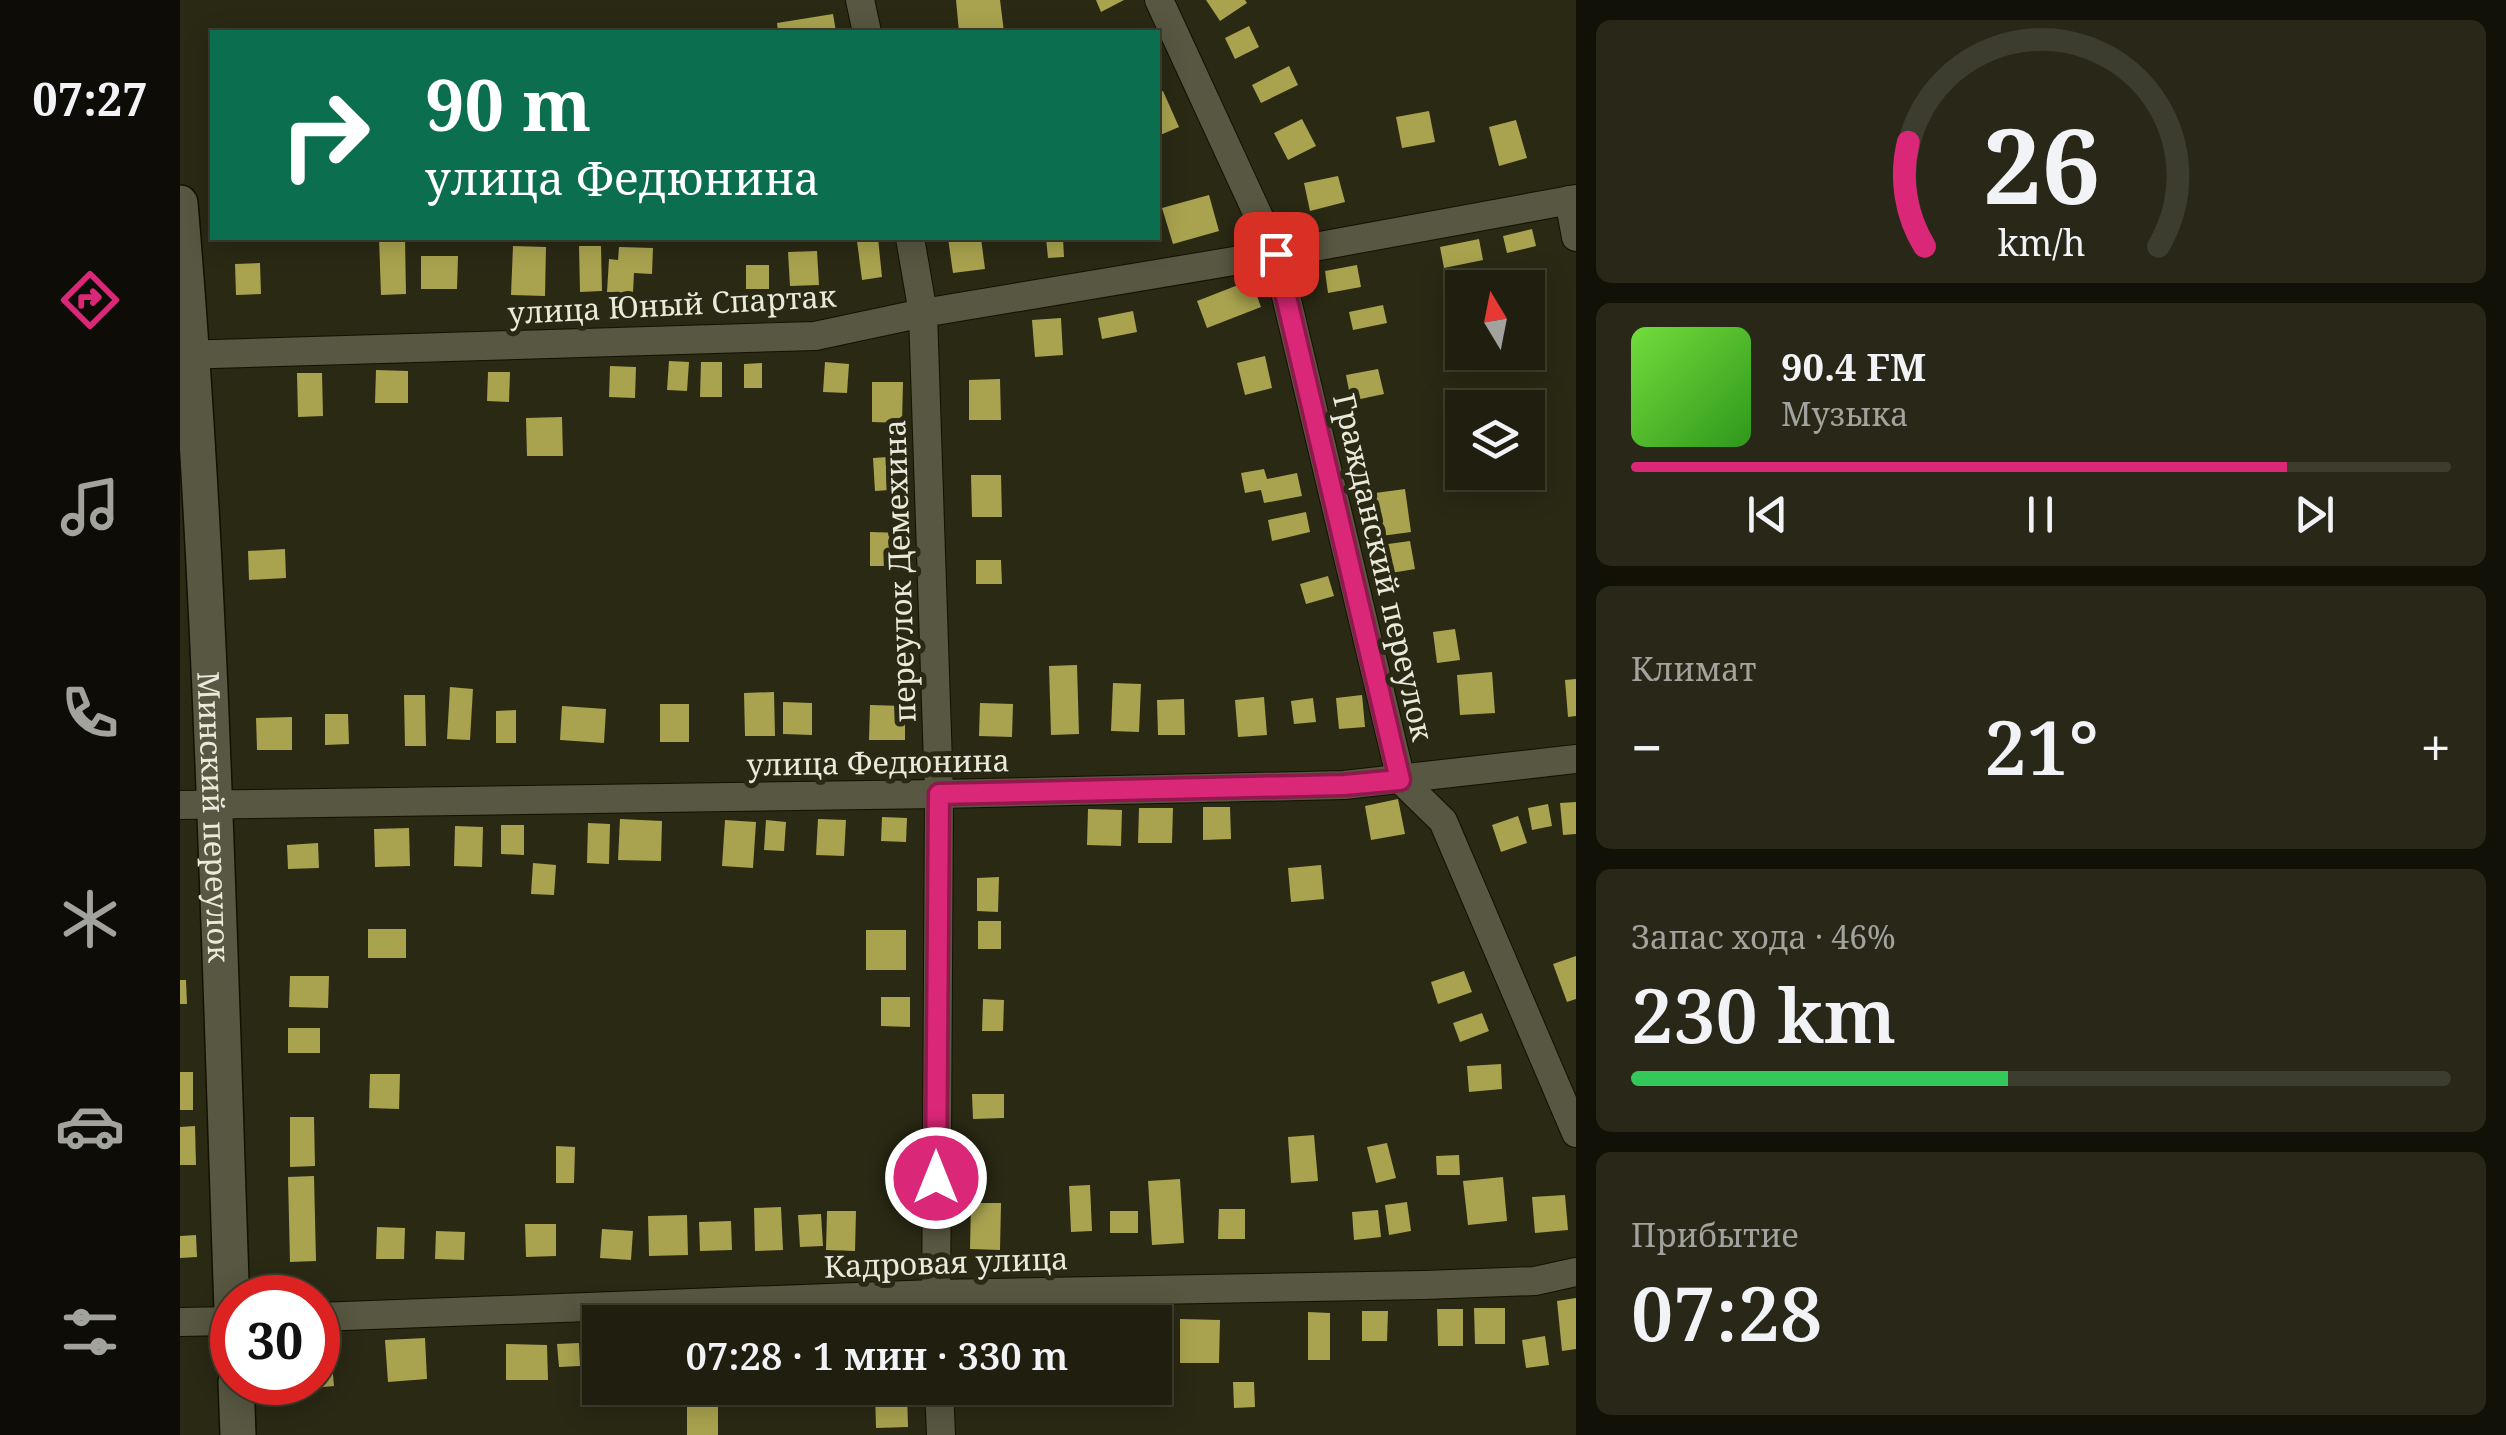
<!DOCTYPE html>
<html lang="ru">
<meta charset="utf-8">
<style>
:root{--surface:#201f0f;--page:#282718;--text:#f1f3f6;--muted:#a2a29e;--line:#3d3d2f;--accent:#db2777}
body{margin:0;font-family:"Noto Serif",serif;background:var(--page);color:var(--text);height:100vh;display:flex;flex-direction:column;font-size:38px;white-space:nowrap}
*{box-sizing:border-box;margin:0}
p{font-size:32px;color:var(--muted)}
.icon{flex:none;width:55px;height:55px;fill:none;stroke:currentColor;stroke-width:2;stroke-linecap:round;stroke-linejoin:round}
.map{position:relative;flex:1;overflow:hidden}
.drawer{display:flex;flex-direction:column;gap:20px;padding:20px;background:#121108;width:930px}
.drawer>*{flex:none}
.top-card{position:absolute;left:30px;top:30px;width:950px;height:210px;border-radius:0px;box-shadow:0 5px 25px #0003,0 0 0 2px var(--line);background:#0b6e4f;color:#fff;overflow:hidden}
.needle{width:65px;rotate:350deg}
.tools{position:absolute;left:1265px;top:270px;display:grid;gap:20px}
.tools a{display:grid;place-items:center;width:100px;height:100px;border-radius:0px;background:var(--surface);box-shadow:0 5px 25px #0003,0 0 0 2px var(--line);font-size:50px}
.speed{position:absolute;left:30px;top:1275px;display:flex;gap:20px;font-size:50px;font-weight:700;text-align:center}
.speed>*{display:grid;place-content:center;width:130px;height:130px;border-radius:50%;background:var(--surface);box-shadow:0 5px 25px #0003,0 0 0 2px var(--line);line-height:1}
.speed .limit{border:15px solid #d22;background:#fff;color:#111}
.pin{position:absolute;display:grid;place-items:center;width:85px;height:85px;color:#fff;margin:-42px;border-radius:20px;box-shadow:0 5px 15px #0006}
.me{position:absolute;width:110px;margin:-55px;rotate:0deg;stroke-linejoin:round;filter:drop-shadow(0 0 8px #0008)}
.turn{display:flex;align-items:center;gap:35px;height:210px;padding:0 50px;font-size:45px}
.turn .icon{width:130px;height:130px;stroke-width:2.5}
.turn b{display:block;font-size:70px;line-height:85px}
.big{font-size:75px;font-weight:600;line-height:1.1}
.drawer .widget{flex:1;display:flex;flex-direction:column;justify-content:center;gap:15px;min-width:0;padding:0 35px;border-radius:15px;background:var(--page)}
.drawer .dial{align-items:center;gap:0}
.dial svg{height:260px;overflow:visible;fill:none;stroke:var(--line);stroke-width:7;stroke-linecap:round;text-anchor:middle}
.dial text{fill:var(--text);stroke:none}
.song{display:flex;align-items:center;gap:30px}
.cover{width:120px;height:120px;border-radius:15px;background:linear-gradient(135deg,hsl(100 70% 55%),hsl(110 70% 35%))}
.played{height:10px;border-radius:5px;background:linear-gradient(90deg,var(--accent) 80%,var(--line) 80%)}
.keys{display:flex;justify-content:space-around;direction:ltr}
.heat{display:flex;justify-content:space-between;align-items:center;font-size:55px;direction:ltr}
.charge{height:15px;border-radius:8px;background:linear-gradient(90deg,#34c759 46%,var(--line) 0)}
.trip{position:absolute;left:402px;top:1305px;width:590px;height:100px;border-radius:0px;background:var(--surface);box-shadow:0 5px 25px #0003,0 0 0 2px var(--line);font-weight:600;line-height:100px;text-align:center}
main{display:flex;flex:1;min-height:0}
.dock{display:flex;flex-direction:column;width:180px;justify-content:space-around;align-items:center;background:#0d0c06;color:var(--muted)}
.dock .icon{width:70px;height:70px}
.dock .on{color:var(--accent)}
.dock b{font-size:45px;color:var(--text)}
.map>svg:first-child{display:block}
.building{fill:#a9a34f}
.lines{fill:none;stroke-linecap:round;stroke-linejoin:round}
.minor-casing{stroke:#131101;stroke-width:30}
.tertiary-casing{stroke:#131101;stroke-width:38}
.minor{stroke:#585741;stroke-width:28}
.tertiary{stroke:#585741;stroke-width:35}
.route-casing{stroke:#8e194d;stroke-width:25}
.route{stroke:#db2777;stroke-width:18}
.labels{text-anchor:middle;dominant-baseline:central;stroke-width:10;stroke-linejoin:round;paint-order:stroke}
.street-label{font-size:30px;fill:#e9e9dc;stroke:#2a2914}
</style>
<main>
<nav class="dock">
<b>07:27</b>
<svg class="icon on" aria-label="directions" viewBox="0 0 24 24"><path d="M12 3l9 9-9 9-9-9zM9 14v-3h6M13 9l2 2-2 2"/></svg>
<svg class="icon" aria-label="music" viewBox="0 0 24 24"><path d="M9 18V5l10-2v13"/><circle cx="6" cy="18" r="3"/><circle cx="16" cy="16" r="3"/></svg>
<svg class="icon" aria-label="phone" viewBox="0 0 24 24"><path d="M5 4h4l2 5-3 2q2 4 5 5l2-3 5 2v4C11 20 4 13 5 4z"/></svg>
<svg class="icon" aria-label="climate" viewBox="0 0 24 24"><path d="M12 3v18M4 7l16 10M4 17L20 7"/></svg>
<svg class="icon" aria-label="car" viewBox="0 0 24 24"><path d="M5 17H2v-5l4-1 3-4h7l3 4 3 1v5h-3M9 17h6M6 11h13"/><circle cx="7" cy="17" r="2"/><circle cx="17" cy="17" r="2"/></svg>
<svg class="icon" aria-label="filters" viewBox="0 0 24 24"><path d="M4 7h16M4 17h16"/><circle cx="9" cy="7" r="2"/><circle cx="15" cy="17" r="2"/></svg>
</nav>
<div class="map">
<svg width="1396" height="1435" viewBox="0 0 1396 1435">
<rect width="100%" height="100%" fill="#2a2914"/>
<!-- building -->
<g class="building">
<polygon points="776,0 820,0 824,32 779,32"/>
<polygon points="916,0 944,0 921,12"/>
<polygon points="1026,0 1065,0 1067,3 1040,21"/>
<polygon points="653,14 656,32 598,32 597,23"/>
<polygon points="1069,26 1079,47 1055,59 1045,38"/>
<polygon points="1109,66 1118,85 1081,103 1072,85"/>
<polygon points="983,91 999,127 978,136 978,93"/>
<polygon points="1249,111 1255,142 1222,148 1216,117"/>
<polygon points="1122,119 1136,146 1108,160 1094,133"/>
<polygon points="1336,120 1347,158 1319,166 1309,127"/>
<polygon points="1158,176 1165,202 1130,211 1124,183"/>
<polygon points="1029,195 1039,231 993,244 982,208"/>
<polygon points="1352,229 1356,246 1327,253 1323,236"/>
<polygon points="199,238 225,238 226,294 201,295"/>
<polygon points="698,238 702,277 682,280 677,241"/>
<polygon points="768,238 801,238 805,269 773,273"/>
<polygon points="866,238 883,238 884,257 868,258"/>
<polygon points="1299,239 1303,260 1264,268 1260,247"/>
<polygon points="333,246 366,247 365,296 331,295"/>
<polygon points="399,246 421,246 422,291 400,292"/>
<polygon points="439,247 473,248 472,274 454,273 453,293 427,292 429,259 438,260"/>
<polygon points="637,251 639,285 610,286 608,252"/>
<polygon points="241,256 278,256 277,289 241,289"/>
<polygon points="80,263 81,294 56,295 55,264"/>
<rect x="566" y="265" width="23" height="24"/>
<polygon points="1177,265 1181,287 1148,293 1145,271"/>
<polygon points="1071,280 1081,307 1027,328 1017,301"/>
<polygon points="1203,305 1207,323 1173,330 1169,312"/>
<polygon points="953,311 957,332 922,339 918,318"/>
<polygon points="881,318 883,355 855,357 852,320"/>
<polygon points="1085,356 1092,388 1065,395 1057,363"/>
<polygon points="489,361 509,362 507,391 487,390"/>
<polygon points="521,362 542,362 542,397 520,397"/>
<polygon points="645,362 669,364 667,393 643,392"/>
<polygon points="582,363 582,388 564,388 564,364"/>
<polygon points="430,366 456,367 455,398 429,397"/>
<polygon points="1198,369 1204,394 1171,401 1166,375"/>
<polygon points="196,370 228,371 228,403 195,403"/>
<polygon points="308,372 330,372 329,402 307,401"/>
<polygon points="117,373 142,373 143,416 118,417"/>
<polygon points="820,379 821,420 789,420 789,380"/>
<polygon points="692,382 723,382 722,423 692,422"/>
<polygon points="382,417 383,456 347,456 346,418"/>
<polygon points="722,456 724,489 695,491 693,458"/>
<polygon points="1084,469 1087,479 1117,473 1122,496 1084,503 1081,490 1065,493 1061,473"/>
<polygon points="791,475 821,475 822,517 792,517"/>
<polygon points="1225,489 1231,532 1201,536 1195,493"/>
<polygon points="1126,512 1130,532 1092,541 1088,520"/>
<polygon points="690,532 724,533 724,566 690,566"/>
<polygon points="1230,541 1235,569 1205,574 1201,545"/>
<polygon points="105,549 106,578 69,580 68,551"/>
<polygon points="796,560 821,560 822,584 796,584"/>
<polygon points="1148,576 1154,596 1126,604 1120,584"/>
<polygon points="1275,629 1280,660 1257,663 1253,632"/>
<polygon points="897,665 899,734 871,735 869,666"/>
<polygon points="1312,672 1315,713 1280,715 1277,675"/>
<polygon points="1396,679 1396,716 1388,717 1385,680"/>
<polygon points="933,683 961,684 959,732 931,731"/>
<polygon points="270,687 293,689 290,740 267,739"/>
<polygon points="594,692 595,736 565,736 564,693"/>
<polygon points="224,695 245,695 246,746 225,746"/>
<polygon points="1182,695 1185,727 1159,729 1156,698"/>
<polygon points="1084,697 1087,735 1058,737 1055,700"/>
<polygon points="1133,698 1136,722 1114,724 1111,701"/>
<polygon points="1004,699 1005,735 978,735 977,700"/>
<polygon points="603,702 632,703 632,735 603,734"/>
<polygon points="800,703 833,704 832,737 799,736"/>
<rect x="480" y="704" width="29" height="38"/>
<polygon points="690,705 725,706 725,740 689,740"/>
<polygon points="382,706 426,709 424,743 380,740"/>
<polygon points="336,710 336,743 316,743 316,711"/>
<polygon points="145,714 168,714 169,744 145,745"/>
<polygon points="112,717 112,750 77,750 76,718"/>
<polygon points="1218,799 1225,834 1191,840 1185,806"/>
<polygon points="1396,802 1396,834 1383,835 1380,803"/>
<polygon points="1368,804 1372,826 1352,830 1348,808"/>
<polygon points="1023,807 1050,807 1051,839 1023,840"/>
<polygon points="959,808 993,808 992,843 958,843"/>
<polygon points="908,809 942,810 941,846 907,845"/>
<polygon points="1338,816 1347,843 1321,852 1312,825"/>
<polygon points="702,817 727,818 726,842 701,841"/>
<polygon points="440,819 482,821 481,861 438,860"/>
<polygon points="638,819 666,820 664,856 636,855"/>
<polygon points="545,820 576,822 573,868 542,866"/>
<polygon points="586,820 606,822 604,851 584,850"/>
<polygon points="408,823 430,824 429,864 407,863"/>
<polygon points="321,825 344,825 344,855 321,854"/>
<polygon points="275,826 303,827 302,867 274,866"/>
<polygon points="229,828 230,866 195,867 194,829"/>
<polygon points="138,843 139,868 108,869 107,845"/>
<polygon points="353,863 376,865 374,895 351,894"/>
<polygon points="1141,865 1144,899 1111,902 1108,868"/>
<polygon points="819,877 818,912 797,911 797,878"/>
<rect x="798" y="921" width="23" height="28"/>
<rect x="188" y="929" width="38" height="29"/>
<rect x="686" y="930" width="40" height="40"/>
<polygon points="1396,956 1396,999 1387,1002 1373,964"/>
<polygon points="1284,971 1292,992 1258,1004 1251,982"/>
<polygon points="110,976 149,976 148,1008 109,1007"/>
<polygon points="0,980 6,980 7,1004 0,1004"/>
<polygon points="701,997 730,997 730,1027 701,1026"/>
<polygon points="803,999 824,1000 823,1031 802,1031"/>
<polygon points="1302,1013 1309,1031 1280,1042 1273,1023"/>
<rect x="108" y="1028" width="32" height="25"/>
<polygon points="1321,1064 1322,1089 1289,1092 1287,1066"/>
<rect x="0" y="1072" width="13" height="38"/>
<polygon points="190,1074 220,1074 219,1109 189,1108"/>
<polygon points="792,1094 824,1094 824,1118 793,1119"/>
<polygon points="110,1117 134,1117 135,1166 110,1167"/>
<polygon points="15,1126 16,1165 0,1165 0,1127"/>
<polygon points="1134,1135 1138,1181 1111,1183 1108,1137"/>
<polygon points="1207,1143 1216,1178 1196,1183 1187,1147"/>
<polygon points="376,1146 395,1147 394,1183 376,1183"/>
<polygon points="1279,1155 1280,1175 1257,1175 1256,1156"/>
<polygon points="134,1176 136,1261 110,1262 108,1177"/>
<polygon points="1323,1177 1327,1221 1288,1225 1283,1181"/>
<polygon points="1000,1179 1004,1243 972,1245 968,1181"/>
<polygon points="910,1185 912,1231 891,1232 889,1186"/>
<polygon points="1385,1195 1388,1230 1355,1233 1352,1197"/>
<polygon points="1227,1202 1231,1231 1209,1235 1205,1205"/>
<polygon points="791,1203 821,1203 820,1250 790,1249"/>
<polygon points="601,1207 603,1250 575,1251 574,1208"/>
<polygon points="1039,1209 1065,1209 1065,1239 1038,1239"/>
<polygon points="1198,1210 1201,1237 1174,1240 1172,1212"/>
<polygon points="647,1211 676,1211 675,1251 646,1250"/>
<rect x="930" y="1211" width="28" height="22"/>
<polygon points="641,1214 643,1246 620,1247 618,1215"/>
<polygon points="507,1215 508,1255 469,1256 468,1216"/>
<polygon points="551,1221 552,1250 520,1251 519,1222"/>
<polygon points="345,1224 376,1224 376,1256 346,1257"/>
<polygon points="197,1227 225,1228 224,1259 196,1259"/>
<polygon points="422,1229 453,1231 451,1260 420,1258"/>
<polygon points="256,1231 285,1232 284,1260 255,1259"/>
<polygon points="16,1235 17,1257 0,1258 0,1236"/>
<polygon points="1396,1298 1396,1349 1382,1351 1377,1301"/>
<polygon points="1294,1308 1325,1308 1325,1344 1295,1344"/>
<polygon points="1257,1309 1283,1309 1283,1346 1258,1346"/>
<polygon points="1182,1311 1208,1311 1207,1341 1182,1341"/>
<polygon points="1128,1312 1150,1313 1150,1360 1128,1360"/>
<polygon points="1000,1319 1040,1320 1039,1363 1000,1363"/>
<polygon points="1365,1336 1369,1365 1346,1368 1342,1340"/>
<polygon points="245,1338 247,1379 208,1382 205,1340"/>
<polygon points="150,1342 154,1386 123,1389 123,1382 138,1382 138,1343"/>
<polygon points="399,1343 400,1366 379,1367 377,1344"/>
<polygon points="326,1344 367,1345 368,1380 326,1380"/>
<polygon points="1053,1382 1074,1382 1075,1407 1054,1408"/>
<polygon points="792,1388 815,1388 815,1397 793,1398"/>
<polygon points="695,1392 727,1392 728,1427 696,1428"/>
<rect x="507" y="1398" width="31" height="37"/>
</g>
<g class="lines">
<!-- minor casing -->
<g class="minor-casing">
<g id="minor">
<polyline points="680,0 687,32"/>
<polyline points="979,0 1096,254 1221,780 1263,821 1396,1133"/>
<polyline points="1389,200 1396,237"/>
<polyline points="730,238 743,313 759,794 756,1322"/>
<polyline points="0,355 635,336 743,313 1096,254 1396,199"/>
<polyline points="0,805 759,794 1164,785 1396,759"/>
<polyline points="138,1317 755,1294 1244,1285 1355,1281 1396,1272"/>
<polyline points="0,1322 52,1321"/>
<polyline points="759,1388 761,1435"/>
</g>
</g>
<!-- tertiary casing -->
<g class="tertiary-casing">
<g id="tertiary">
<path id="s1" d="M0 203C31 571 39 941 52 1310"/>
<polyline points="56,1382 58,1435"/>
</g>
</g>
<!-- minor -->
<use href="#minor" class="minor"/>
<!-- tertiary -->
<use href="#tertiary" class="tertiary"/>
</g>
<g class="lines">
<!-- route casing -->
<g class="route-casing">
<polyline id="route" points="756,1178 759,794 1164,785 1220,780 1096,254"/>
</g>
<!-- route -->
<use href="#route" class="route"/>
</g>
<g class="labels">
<!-- street labels -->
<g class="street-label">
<text transform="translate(492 304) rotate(-3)">улица Юный Спартак</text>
<text transform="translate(1204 567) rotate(77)">Гражданский переулок</text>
<text transform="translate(719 571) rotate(-92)">переулок Демехина</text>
<text transform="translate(698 762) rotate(-1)">улица Федюнина</text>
<text stroke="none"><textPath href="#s1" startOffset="615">Минский переулок</textPath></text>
<text transform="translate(766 1262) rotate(-2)">Кадровая улица</text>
</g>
</g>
</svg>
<div class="tools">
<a><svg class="needle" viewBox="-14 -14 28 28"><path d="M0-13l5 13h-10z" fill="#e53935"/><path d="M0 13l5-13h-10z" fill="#a2a29e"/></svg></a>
<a><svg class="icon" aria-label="layers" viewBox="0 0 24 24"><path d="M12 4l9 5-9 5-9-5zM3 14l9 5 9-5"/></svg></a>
</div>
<div class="speed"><div class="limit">30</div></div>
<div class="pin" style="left:1096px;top:254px;background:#d93025"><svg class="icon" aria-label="arrive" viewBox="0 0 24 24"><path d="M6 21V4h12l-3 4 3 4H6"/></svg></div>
<svg class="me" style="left:756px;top:1178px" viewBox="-20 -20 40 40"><circle r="17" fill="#db2777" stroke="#fff" stroke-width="3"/><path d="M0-11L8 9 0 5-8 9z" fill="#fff"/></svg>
<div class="trip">07:28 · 1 мин · 330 m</div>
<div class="top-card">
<div class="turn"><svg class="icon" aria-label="right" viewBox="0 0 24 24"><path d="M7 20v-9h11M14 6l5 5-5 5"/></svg><div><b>90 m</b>улица Федюнина</div></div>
</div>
</div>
<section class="drawer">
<div class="widget dial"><svg viewBox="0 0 100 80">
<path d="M14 69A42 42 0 1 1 86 69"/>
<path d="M14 69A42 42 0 0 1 9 37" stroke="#db2777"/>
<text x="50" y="56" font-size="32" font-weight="700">26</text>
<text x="50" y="72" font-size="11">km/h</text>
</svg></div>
<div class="widget">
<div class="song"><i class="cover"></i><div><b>90.4 FM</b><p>Музыка</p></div></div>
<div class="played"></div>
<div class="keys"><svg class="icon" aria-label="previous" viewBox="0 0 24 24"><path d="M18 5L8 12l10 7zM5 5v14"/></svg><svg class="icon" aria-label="pause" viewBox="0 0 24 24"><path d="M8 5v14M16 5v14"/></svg><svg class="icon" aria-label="next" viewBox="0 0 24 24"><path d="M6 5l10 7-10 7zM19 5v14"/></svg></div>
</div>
<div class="widget"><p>Климат</p>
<div class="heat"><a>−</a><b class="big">21°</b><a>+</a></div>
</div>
<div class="widget"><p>Запас хода · 46%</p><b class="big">230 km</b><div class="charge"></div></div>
<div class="widget"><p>Прибытие</p><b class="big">07:28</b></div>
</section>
</main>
